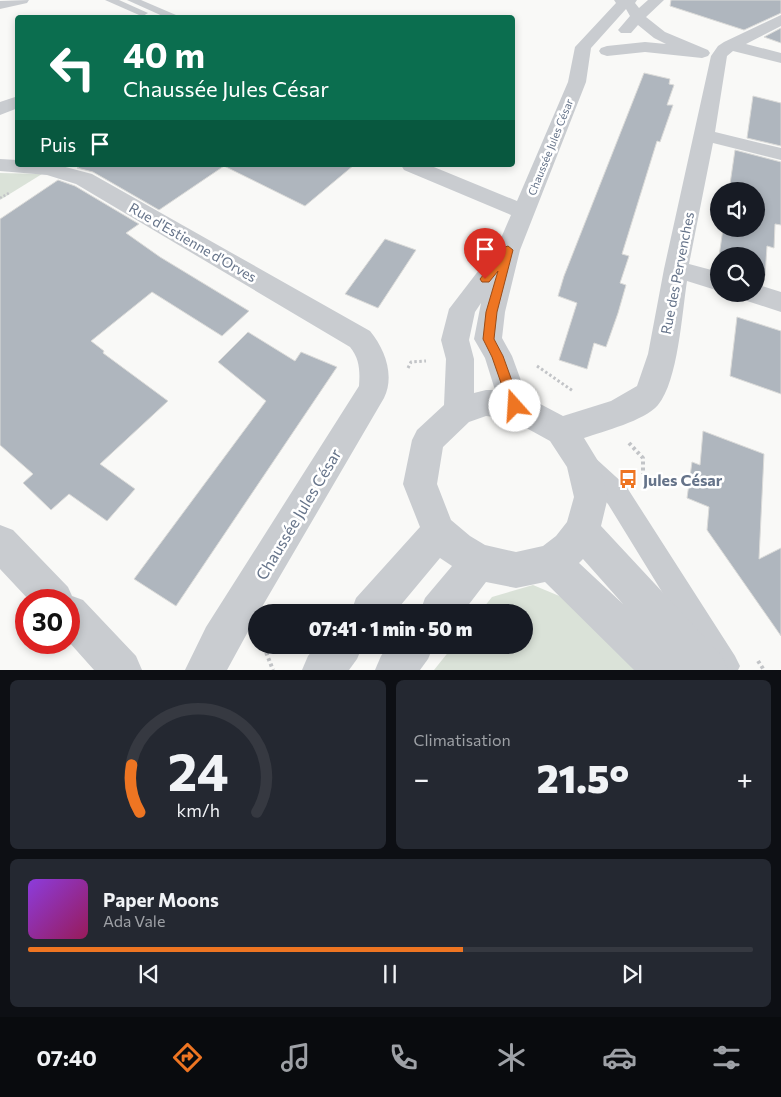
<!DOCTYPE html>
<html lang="fr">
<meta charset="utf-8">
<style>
:root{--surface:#171b24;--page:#242831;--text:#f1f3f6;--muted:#9ea1a6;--line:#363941;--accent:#ee7522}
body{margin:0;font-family:Commissioner,sans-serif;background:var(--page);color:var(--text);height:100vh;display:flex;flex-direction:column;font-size:19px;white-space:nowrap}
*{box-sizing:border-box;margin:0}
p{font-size:16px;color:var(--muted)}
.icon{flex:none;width:28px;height:28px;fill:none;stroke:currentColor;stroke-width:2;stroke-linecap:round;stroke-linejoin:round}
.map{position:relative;height:670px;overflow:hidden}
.sheet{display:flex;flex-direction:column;gap:10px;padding:10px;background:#0d0f14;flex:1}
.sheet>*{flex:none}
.guide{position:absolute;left:15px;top:15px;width:500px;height:152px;border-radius:5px;box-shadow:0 2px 8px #0003;background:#0b6e4f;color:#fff;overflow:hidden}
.buttons{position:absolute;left:710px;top:182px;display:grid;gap:10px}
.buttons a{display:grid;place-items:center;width:55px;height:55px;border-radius:50%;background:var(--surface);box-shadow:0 2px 8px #0003;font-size:25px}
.speed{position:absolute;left:15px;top:589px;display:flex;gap:10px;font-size:25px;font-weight:700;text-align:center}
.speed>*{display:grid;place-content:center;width:65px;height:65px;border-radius:50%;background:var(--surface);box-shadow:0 2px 8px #0003;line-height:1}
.speed .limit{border:8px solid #d22;background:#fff;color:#111}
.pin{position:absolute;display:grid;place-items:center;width:42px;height:42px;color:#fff;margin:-51px -21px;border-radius:50% 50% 50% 0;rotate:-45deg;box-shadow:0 0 5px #0007}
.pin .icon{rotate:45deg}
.me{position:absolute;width:55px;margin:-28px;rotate:341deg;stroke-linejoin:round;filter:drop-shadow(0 0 4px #0008)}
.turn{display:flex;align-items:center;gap:18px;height:105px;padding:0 25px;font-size:22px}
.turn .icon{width:65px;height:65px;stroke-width:2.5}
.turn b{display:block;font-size:35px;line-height:42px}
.then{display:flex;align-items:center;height:48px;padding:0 25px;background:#0003;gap:10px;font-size:19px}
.big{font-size:38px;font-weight:800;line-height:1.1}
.sheet .widget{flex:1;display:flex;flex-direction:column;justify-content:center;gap:8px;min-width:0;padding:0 18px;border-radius:8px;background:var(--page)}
.sheet .dial{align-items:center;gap:0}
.dial svg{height:130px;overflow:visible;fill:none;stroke:var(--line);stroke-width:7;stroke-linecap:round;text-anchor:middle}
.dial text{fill:var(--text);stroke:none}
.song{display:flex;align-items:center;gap:15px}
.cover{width:60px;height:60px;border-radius:8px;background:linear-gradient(135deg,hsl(270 70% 55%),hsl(330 70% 35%))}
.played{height:5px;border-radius:2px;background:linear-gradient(90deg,var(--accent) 60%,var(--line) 60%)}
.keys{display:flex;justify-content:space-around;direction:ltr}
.heat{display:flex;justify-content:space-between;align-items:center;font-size:28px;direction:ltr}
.sheet .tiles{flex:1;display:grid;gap:10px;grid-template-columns:1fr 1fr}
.widget:last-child{grid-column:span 2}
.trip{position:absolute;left:248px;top:604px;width:285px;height:50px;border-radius:25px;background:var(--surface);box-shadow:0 2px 8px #0003;font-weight:800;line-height:50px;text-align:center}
.dock{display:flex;height:80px;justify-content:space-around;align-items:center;background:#090b0e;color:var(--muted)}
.dock .icon{width:35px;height:35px}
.dock .on{color:var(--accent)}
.dock b{font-size:22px;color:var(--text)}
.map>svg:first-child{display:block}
.green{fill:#dae2d8}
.building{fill:#afb6be;stroke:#dbdbd9}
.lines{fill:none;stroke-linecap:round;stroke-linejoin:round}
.path-far2{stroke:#c2c4c7;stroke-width:2.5;stroke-dasharray:2 2;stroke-linecap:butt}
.path-far1{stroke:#c2c4c7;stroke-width:3;stroke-dasharray:2.5 2.5;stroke-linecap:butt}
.path{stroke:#c2c4c7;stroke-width:4;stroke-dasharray:3 3;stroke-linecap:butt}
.service{fill:#c9ccd0;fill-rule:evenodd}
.minor{fill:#c9ccd0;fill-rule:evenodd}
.route{fill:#ee7522;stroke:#9b4c16}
.labels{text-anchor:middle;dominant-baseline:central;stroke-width:5;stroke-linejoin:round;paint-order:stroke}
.far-street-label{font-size:11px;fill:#66748a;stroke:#fff}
.street-label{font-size:14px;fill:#66748a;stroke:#fff}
.near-poi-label{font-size:16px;font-weight:bold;fill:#66748a;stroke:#fff;text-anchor:start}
.near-street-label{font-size:16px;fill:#66748a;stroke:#fff}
</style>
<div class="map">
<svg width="781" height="670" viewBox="0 0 781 670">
<rect width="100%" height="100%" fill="#f9f9f7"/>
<!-- green -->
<g class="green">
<polygon points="0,173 42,174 0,200"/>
<polygon points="533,585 569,600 643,670 434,670 454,645 524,645 524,612 480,612 492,597"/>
</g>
<!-- building -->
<g class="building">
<polygon points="671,0 781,0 781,13 744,30 670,6"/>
<polygon points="781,28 781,43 764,37"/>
<polygon points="644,73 670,79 669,84 674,85 667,105 673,105 660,142 657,141 622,254 629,256 620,283 626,285 618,313 606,347 594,343 587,369 559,360 577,303 558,296 564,276"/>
<polygon points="753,96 781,103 781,146 747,138"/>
<polygon points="735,150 781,162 781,225 775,224 774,248 767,246 765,276 756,273 756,256 719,256 723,229 756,229 756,191 729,191"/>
<polygon points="82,165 354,165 305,206 224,166 159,210 93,172 77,168"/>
<polygon points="58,180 75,186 139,224 126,233 160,257 249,311 222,336 152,292 91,341 104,351 103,353 168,401 100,464 135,489 107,521 69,494 51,510 23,483 33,474 0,445 0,219"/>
<polygon points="385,239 416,250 378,308 345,294"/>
<polygon points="737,317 781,331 781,394 730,376"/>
<polygon points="248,332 295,361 301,352 337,367 176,606 134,579 266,401 218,362"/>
<polygon points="703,431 764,454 759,559 781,548 781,636 707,530 709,507 687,498 692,462 700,465"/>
</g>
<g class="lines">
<!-- path-far2 -->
<polyline class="path-far2" points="0,198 9,193"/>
<!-- path-far1 -->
<g class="path-far1">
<polyline points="537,366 573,391"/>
<polyline points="408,368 411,362 426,361"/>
</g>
<!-- path -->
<g class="path">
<polyline points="629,443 643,458 643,474"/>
<polyline points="264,647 273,670"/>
<polyline points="758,661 764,670"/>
</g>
<!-- service -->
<g class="service">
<polygon points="105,0 119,0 148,13 143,16 139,15"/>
<polygon points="127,0 141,0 183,18 167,18"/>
<polygon points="585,453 593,456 626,486 735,656 740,666 738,670 710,670 608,504 577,472 573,464 577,456"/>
</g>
<!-- minor -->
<g class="minor">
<polygon points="29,0 27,3 0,9 0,1"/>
<path d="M614 0H637L635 3 639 8 648 0H664L646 17 665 32 708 50 710 53 708 56 702 58 645 52 607 56 601 54 599 51 601 48 607 46 645 42 666 44 654 38 638 25 631 33H621L618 30 630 16 626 9 591 48 586 82 520 250 505 312 502 338 512 356 527 397 563 416 611 401 637 386 648 354 664 269 711 56 718 46 724 42 781 15V26L746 44 781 53V63L733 51 727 56 715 132 781 148V160L713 143 689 264 719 272V291L687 281C682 313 678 381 658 405 644 421 604 431 584 438L598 461 608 497 601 526 722 656 728 670H634L545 582 516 588 486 582 463 612H420L425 598 452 566 440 558 395 612H351L356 598 420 527 403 484 412 440 417 430 444 405 446 359 441 340 449 309 492 253 495 252 511 215 404 170 401 165H429L517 201 568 82 575 47 616 3ZM481 303 474 339 485 358 495 390H486L474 393V359L469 340 475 312ZM486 416 510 419 550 441 567 467 574 497 567 522 556 536 543 546 516 552 485 545 470 536 451 520 437 484 443 447 469 422ZM583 559 623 604 579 563Z"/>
<polygon points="18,96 18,108 0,115 0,102"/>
<path d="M0 159 18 160V165H58L92 174 370 331C385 349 395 376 384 398L259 612H256V617L227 670H185L206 627 359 386C360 372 360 359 350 347L76 184 47 175 0 171Z"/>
<polygon points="756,284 781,292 781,312 747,301 743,294 756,294"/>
<polygon points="0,525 13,530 68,587 72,596 83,600 136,656 142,670 94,670 69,642 69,600 29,600 0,569"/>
<polygon points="317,645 363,645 357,659 349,670 302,670 308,656"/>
<polygon points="389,645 434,645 428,659 420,670 375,670 381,656"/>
</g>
</g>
<!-- route -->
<polygon class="route" points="508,246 513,250 497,312 494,339 503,356 521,406 519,410 515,411 511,410 509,406 492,357 483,339 486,312 498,271 489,282 482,282 480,279 505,247"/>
<!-- icons -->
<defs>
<g id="bus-bare" transform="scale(1.5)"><path d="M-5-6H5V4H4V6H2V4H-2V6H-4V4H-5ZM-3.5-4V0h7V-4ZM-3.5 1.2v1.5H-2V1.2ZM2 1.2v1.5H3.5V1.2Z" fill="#ee7522" stroke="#fff" stroke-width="2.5" paint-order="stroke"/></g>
</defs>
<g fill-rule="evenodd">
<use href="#bus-bare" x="628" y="479"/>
</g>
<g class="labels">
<!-- far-street labels -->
<g class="far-street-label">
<text transform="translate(550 147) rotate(-68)">Chaussée Jules César</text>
</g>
<!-- street labels -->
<g class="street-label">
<text transform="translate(193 242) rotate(30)">Rue d'Estienne d'Orves</text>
<text transform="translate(677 273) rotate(-79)">Rue des Pervenches</text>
</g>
<!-- near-poi labels -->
<g class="near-poi-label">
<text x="643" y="479">Jules César</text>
</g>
<!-- near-street labels -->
<g class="near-street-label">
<text transform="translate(298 514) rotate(-59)">Chaussée Jules César</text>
</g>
</g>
</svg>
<div class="buttons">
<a><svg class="icon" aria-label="sound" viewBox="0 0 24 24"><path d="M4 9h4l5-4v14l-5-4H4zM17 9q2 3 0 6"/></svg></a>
<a><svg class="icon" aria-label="search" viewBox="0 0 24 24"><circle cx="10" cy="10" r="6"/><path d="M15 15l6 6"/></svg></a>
</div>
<div class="speed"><div class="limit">30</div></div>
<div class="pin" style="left:485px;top:279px;background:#d93025"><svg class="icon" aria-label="arrive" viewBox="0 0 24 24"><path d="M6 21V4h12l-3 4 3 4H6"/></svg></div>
<svg class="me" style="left:515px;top:406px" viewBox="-20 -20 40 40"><circle r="19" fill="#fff"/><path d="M0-13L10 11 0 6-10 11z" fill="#ee7522"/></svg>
<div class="trip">07:41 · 1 min · 50 m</div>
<div class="guide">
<div class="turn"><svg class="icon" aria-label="left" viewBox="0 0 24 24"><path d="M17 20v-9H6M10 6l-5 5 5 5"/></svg><div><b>40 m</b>Chaussée Jules César</div></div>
<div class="then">Puis<svg class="icon" aria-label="arrive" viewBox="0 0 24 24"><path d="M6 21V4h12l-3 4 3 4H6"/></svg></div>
</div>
</div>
<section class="sheet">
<div class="tiles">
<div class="widget dial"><svg viewBox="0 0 100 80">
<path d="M14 69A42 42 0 1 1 86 69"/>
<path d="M14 69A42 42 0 0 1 9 40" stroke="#ee7522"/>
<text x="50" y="56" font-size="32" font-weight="700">24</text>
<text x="50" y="72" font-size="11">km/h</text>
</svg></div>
<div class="widget"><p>Climatisation</p>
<div class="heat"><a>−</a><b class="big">21.5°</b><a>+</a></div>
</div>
<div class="widget">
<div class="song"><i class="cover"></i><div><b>Paper Moons</b><p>Ada Vale</p></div></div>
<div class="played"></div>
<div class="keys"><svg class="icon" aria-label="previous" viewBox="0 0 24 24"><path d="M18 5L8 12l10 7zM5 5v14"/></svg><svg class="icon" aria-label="pause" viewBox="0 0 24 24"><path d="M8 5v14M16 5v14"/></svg><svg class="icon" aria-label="next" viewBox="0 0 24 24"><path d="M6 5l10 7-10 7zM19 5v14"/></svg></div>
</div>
</div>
</section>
<nav class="dock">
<b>07:40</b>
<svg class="icon on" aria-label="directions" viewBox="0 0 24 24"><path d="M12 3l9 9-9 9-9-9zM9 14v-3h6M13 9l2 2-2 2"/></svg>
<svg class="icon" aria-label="music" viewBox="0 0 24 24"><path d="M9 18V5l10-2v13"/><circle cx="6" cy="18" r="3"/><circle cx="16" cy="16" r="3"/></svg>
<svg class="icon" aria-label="phone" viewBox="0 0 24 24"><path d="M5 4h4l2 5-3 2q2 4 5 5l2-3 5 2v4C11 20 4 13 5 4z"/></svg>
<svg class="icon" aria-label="climate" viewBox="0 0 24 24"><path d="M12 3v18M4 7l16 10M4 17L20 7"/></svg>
<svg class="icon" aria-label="car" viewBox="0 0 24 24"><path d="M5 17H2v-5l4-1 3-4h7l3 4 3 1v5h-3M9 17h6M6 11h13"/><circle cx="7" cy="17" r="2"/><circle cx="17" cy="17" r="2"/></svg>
<svg class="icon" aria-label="filters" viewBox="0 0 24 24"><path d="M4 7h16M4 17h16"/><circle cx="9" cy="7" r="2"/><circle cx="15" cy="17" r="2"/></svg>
</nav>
